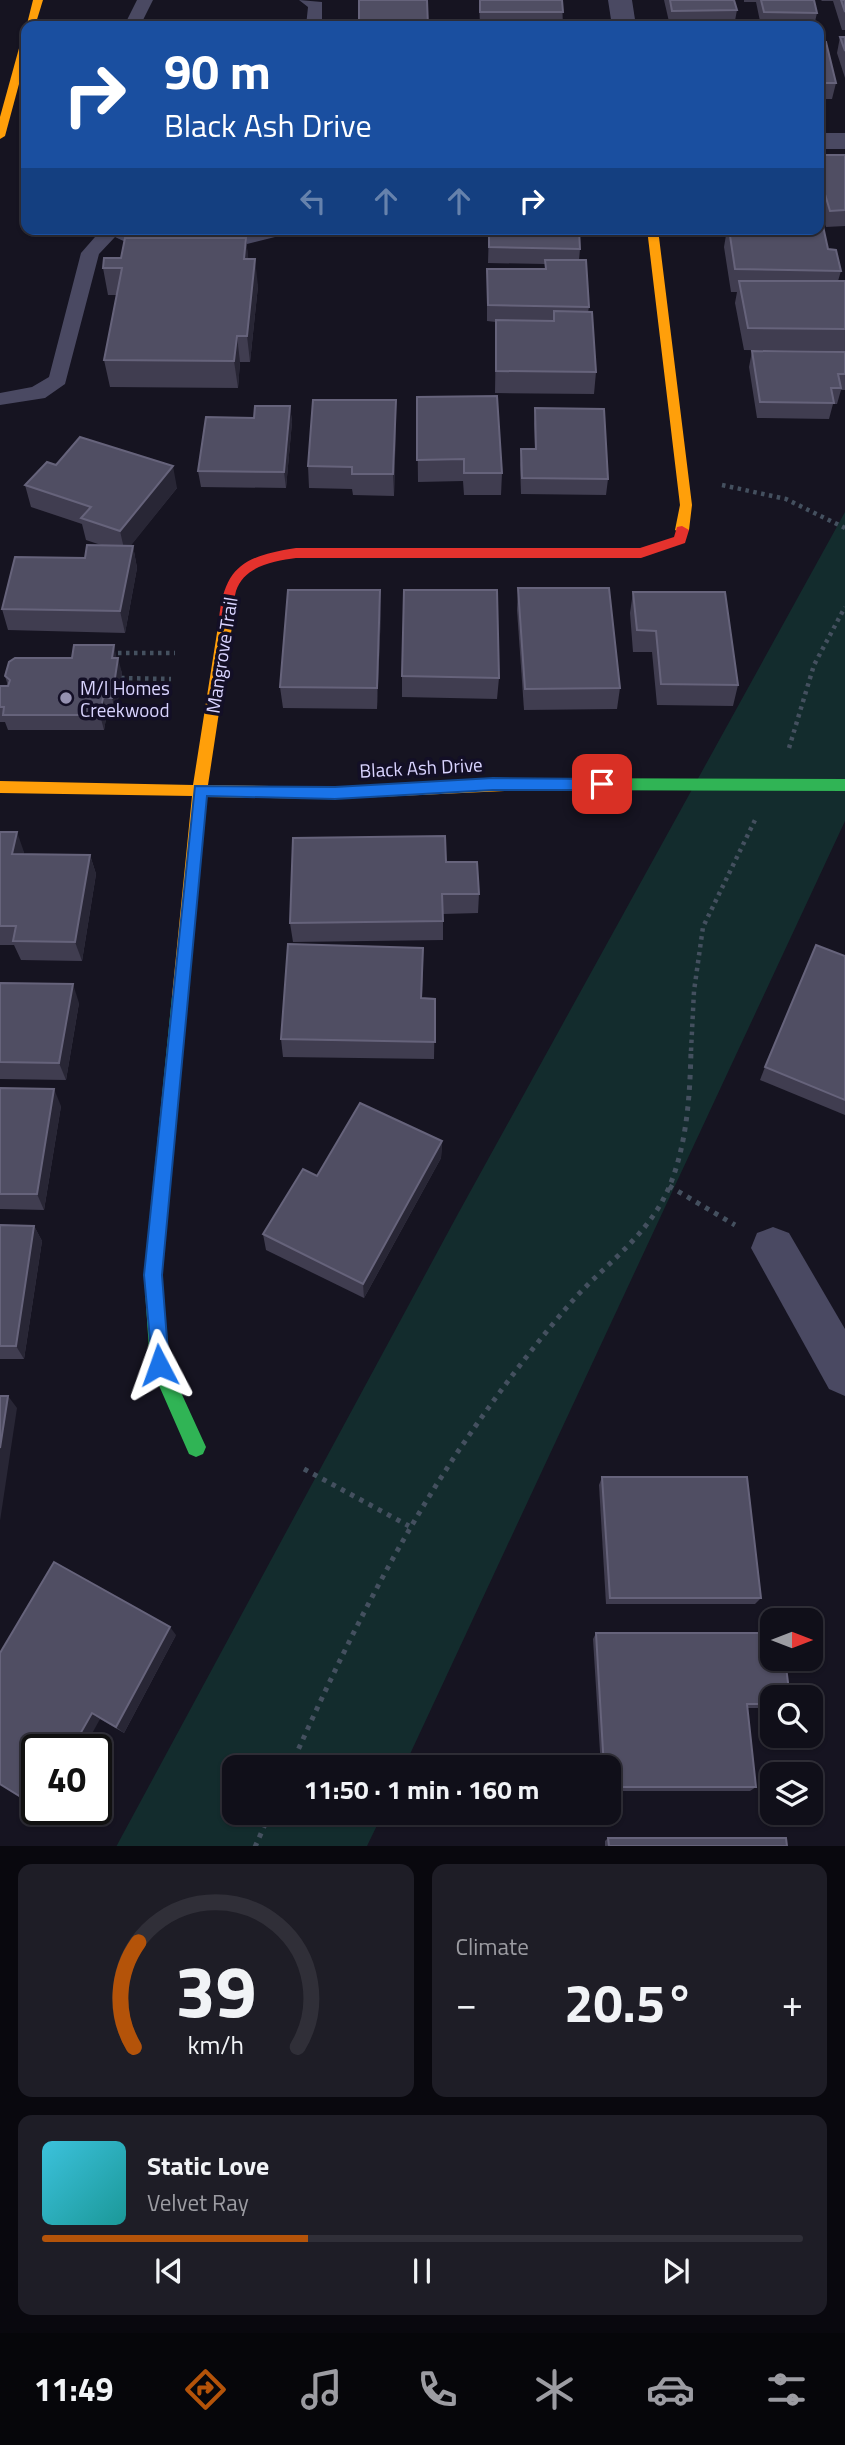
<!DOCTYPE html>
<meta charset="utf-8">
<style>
:root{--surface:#100f19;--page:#1e1d26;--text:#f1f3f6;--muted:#9c9ca2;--line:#302f38;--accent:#b45309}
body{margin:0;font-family:"Titillium Web",sans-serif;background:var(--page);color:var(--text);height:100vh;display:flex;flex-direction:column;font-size:26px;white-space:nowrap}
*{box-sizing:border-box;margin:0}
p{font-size:23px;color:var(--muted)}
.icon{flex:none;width:38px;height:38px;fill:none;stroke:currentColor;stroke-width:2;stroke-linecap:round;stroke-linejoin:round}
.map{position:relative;height:1846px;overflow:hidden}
.sheet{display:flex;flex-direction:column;gap:18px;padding:18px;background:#09080e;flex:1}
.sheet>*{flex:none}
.hud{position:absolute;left:21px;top:21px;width:803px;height:214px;border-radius:14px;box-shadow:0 2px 5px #0004,0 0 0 2px var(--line);background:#1a4fa0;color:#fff;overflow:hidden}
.needle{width:46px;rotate:90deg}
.fabs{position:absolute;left:760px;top:1608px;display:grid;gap:14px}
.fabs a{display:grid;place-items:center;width:63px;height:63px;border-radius:14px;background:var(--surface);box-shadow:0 2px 5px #0004,0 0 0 2px var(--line);font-size:35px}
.speed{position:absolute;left:21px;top:1734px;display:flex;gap:14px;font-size:35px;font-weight:700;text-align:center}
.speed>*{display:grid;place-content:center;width:91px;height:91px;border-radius:50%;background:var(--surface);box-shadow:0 2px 5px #0004,0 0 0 2px var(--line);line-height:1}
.speed .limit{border:4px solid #111;border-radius:10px;background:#fff;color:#111}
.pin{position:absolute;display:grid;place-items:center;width:60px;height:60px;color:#fff;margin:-30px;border-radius:14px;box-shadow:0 4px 10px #0006}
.me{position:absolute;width:77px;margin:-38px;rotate:356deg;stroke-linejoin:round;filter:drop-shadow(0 0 5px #0008)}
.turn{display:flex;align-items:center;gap:24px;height:147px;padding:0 28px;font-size:32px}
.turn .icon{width:91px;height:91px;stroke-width:2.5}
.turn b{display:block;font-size:49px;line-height:60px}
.lanes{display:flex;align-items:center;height:66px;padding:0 28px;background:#0003;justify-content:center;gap:35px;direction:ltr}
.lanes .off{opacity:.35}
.big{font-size:52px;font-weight:700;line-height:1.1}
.sheet .tile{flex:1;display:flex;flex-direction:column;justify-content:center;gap:10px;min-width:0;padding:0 24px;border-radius:14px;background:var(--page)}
.sheet .dial{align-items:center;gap:0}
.dial svg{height:182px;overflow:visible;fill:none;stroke:var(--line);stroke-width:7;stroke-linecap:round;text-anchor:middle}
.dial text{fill:var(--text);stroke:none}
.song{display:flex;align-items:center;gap:21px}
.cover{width:84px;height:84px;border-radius:10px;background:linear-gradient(135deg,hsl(190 70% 55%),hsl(180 70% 35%))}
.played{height:7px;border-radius:4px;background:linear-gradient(90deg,var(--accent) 35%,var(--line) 35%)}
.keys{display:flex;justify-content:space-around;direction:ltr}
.heat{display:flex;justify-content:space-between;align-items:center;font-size:38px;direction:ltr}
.sheet .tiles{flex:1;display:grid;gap:18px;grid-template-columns:1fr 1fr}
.tile:last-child{grid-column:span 2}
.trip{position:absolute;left:222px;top:1755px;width:399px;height:70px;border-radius:14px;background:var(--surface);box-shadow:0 2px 5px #0004,0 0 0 2px var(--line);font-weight:700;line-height:70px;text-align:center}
.tab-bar{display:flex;height:112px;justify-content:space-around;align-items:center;background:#06060a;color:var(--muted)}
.tab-bar .icon{width:49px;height:49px}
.tab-bar .active{color:var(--accent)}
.tab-bar b{font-size:32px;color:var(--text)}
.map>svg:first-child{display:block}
.green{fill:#132c2d}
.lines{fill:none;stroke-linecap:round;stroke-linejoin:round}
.path-far1{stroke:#44505f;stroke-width:4.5;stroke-dasharray:3.5 4.5;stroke-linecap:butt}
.path{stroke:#44505f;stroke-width:5;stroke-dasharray:4.5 6;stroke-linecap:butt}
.lane{fill:#4a4962;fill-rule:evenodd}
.street{fill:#4a4962;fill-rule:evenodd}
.fast{fill:#30b455;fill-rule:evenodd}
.slow{fill:#ff9f0a;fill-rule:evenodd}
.jam{fill:#e5322d;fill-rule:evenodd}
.wall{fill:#403d50}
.shaded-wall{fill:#282635}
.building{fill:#504e63;stroke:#66637b;stroke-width:2}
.route{fill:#1a73e8;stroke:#114b97;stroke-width:2}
.poi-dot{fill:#9591b1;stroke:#130f26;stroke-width:2.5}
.labels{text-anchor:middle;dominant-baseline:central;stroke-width:7;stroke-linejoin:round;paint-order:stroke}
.street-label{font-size:19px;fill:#d9d4ff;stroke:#130f26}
.poi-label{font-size:19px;fill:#d9d4ff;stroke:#130f26;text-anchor:start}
</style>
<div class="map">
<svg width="845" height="1847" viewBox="0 0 845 1847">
<rect width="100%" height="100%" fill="#161421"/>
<!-- green -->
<polygon class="green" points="845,512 845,821 404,1767 234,1768 234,1813 383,1813 367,1846 116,1847 459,1212"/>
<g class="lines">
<!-- path-far1 -->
<g class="path-far1">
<polyline points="722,485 786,499 845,528"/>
<polyline points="110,653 175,653"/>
<polyline points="121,678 171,679"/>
<polyline points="789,748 814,665 845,607"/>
<polyline points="691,1051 694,991 703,927 755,820"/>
</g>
<!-- path -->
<g class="path">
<polyline points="669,1186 735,1225"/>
<polyline points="304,1469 409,1526"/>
<path d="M290 1768C339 1658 392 1550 459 1450 495 1397 533 1346 575 1298 609 1261 650 1234 670 1185 687 1143 690 1095 691 1050"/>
<polyline points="255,1847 270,1813"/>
</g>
<!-- lane -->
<g class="lane">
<polygon points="137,0 153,0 140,26 124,26"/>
<polygon points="299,0 322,2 322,26 306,26 308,7"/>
<polygon points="102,229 128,229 134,232 294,229 291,233 247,244 130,244 115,237 99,254 65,384 45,398 0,405 0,393 32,387 49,377 81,253"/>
</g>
<!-- street -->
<g class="street">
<polygon points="608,0 632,0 636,26 612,26"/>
<rect x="819" y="133" width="26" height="16"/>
<polygon points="773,1227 789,1233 845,1329 845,1396 829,1389 751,1248 757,1233"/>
</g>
<!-- fast -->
<g class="fast">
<polygon points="526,778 845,779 845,791 526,790 519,784"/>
<polygon points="180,989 186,991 188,996 162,1275 168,1364 206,1447 203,1454 196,1457 189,1454 150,1365 144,1275 172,996 174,991"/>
</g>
<!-- slow -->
<g class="slow">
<polygon points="33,0 43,0 35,26 26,28"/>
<polygon points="26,38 26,58 5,136 0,139 0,117 21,41"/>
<polygon points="647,229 658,229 692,505 689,530 682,534 675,530 680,505"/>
<polygon points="226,615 233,620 208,785 335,787 526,778 533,784 526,790 335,799 207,797 188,996 186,1001 180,1003 174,1001 172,996 192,796 0,793 0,781 193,785 219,620"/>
</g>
<!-- jam -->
<path class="jam" d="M682 526 689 530 685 543 641 558H296C274 561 244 566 236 591 233 602 235 613 231 623H221L219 620C224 566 245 556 296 548H640L674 537 677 527Z"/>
</g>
<!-- wall -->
<g class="wall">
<polygon points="479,0 562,0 563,26 480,26"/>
<polygon points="664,0 734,0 737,10 734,26 670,26"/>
<polygon points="744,0 814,0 817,13 814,26 761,26 756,2 744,2"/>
<polygon points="821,0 845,0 845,30 842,30 833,1 822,1"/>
<polygon points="840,37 845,37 845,78 837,53"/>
<polygon points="819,42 836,83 832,99 819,99"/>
<polygon points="819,155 845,155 845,226 826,227 819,201"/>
<polygon points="489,229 580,249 579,260 589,307 588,312 596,372 594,394 495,393 496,322 487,321 487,269 545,269 545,264 488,263"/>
<polygon points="727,229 819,229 828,249 841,271 838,281 845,281 845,351 744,350 735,303 737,292 731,292 724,247"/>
<polygon points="246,238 248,259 258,286 250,362 240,362 238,388 110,387 104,360 117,295 108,295 103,268 121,258"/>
<polygon points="752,351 845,352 845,390 841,390 837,404 833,404 829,419 757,418 749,367"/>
<polygon points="417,397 502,473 501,495 464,495 463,481 418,482"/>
<polygon points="290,406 292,422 286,488 201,487 198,471 254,418"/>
<polygon points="535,408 608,479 606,495 521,494 520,465 521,449 535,449 534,424"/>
<polygon points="396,423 394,496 353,495 352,489 309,488 308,466"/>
<polygon points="56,465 177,488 130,546 133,546 137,568 125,633 8,630 2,609 85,558 101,545 86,540 82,524 31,507 25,485"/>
<polygon points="518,588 620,688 617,709 524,710 517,610"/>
<polygon points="633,592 738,685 733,706 657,705 652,652 633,652 630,613"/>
<polygon points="381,612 377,709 283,708 280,687"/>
<polygon points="116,658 122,673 116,713 107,713 104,730 8,730 5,722 0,722 0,686 8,686 5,676"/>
<polygon points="402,676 499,678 497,699 402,697"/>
<polygon points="0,832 24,852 23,854 90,855 96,874 82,961 21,960 14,945 0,945"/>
<polygon points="446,862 479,894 478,913 443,914 443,940 293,942 290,923"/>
<polygon points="845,956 845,1115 760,1080 765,1067"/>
<polygon points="423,966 422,998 435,999 434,1059 283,1057 281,1039"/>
<polygon points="0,983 79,1003 66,1080 0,1079"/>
<polygon points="0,1088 61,1106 44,1210 0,1209"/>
<polygon points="442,1141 441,1158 364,1298 266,1250 263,1234 317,1176"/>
<polygon points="0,1225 34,1226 42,1241 24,1359 0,1359"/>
<polygon points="602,1477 761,1598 755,1604 606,1604 599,1485"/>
<polygon points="596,1633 772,1698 772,1708 747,1708 756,1787 750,1791 609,1791 609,1768 601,1768 593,1639"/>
<polygon points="176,1635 124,1733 100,1719 0,1784"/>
<polygon points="608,1838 787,1846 605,1846 605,1841"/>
</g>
<!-- shaded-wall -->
<g class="shaded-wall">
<polygon points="246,238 249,265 244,259"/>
<polygon points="255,259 258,286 250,362 247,336"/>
<polygon points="237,336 240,362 238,388 234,361"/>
<polygon points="396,400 396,423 394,496 393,474"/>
<polygon points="290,406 292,422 286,488 284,472"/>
<polygon points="173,466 177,488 125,553 120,531"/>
<polygon points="133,546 137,568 125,633 120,611"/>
<polygon points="380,590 381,612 377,709 377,688"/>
<polygon points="114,645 117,660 112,658"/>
<polygon points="118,658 122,673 116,713 112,698"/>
<polygon points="103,698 107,713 104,730 100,715"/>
<polygon points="17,832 24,852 19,873 12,854"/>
<polygon points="90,855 96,874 82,961 75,942"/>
<polygon points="73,984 79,1003 66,1080 59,1063"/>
<polygon points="54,1089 61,1106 44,1210 37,1194"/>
<polygon points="442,1141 441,1158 364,1298 363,1284"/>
<polygon points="34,1226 42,1241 24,1359 16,1346"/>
<polygon points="8,1396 17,1408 0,1521 0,1448"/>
<polygon points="170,1627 176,1635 124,1733 116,1727"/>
<polygon points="92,1713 100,1719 83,1750 71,1750"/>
</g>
<!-- building -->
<g class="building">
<polygon points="359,0 427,0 428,26 359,26"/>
<polygon points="480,0 562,0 563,12 480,12"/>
<polygon points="670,0 734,0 737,10 672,11"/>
<polygon points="761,0 814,0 817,13 764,12"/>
<polygon points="841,0 845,0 845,12"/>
<polygon points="531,20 562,20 563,26 474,26 532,25"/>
<polygon points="840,37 845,37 845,51"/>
<polygon points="819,42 826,42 836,83 819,83"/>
<polygon points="819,155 845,155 845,210 830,211 819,174"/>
<polygon points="819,226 823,226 828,249 836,250 841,271 735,269 729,229 819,229"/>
<polygon points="489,229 579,229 580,249 489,247"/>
<polygon points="125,238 246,238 244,259 255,259 247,336 237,336 234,361 104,360 122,268 103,268 104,258 121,258"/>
<polygon points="545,260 586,260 589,307 488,305 487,269 546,269"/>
<polygon points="739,281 845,281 845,329 748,328"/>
<polygon points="554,311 592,312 596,372 496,371 496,320 554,321"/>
<polygon points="752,351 845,352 845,374 838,374 841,388 831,388 834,403 760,402"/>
<polygon points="497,396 502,473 464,473 464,459 417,460 417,397"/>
<polygon points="313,400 396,400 393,474 352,474 352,467 308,466"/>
<polygon points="255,406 290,406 284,472 198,471 206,417 254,418"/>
<polygon points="535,408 604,409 608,479 522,478 521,449 536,449"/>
<polygon points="80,437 173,466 120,531 81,518 91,507 25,485 47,462 56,465"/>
<polygon points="87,545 133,546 120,611 2,609 15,557 85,558"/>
<polygon points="518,588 609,588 620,688 525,689"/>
<polygon points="288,590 380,590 377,688 280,687"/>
<polygon points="404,590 497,590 499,678 402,676"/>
<polygon points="633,592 725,592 738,685 661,684 656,631 637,630"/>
<polygon points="74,645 114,645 112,658 118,658 112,698 103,698 100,715 3,715 4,707 0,707 0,686 8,686 10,680 5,676 9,662 15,658 72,658"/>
<polygon points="0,832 17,832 12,854 90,855 75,942 13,941 16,926 0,926"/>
<polygon points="445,836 446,862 477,862 479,894 442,894 443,921 290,923 293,838"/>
<polygon points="288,944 423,948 421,998 435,999 435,1042 281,1039"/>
<polygon points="816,945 845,956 845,1100 765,1067"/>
<polygon points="0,983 73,984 59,1063 0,1062"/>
<polygon points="0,1088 54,1089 37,1194 0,1194"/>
<polygon points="360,1103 442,1141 363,1284 263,1234 303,1169 317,1176"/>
<polygon points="0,1225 34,1226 16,1346 0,1346"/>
<polygon points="0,1396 8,1396 0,1448"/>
<polygon points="602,1477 747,1477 761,1598 610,1598"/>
<polygon points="54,1562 170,1627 116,1727 92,1713 71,1750 37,1750 37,1807 0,1784 0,1653"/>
<polygon points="596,1633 772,1633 772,1659 785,1659 790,1698 772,1698 772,1704 747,1704 756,1787 609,1787 609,1768 604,1768"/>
<polygon points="608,1838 786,1838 787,1846 609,1846"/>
</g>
<!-- route -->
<polygon class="route" points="493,778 602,779 610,784 602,790 493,790 335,799 207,796 162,1275 169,1365 166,1372 159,1374 153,1372 144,1275 195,786 335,787"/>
<!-- markers -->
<circle class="poi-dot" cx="66" cy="698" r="7"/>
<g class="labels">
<!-- street labels -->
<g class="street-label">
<text transform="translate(221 655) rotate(-81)">Mangrove Trail</text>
<text transform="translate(421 767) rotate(-3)">Black Ash Drive</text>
</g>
<!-- poi labels -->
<g class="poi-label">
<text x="80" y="687">M/I Homes<tspan x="80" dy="22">Creekwood</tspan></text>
</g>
</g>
</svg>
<div class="fabs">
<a><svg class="needle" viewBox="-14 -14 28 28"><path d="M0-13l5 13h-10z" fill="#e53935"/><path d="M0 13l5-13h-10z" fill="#9c9ca2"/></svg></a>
<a><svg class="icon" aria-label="search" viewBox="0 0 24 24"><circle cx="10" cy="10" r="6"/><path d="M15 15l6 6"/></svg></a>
<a><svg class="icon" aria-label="layers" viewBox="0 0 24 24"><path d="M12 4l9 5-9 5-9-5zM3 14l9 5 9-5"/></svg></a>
</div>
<div class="speed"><div class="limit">40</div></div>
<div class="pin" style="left:602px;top:784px;background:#d93025"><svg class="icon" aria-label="arrive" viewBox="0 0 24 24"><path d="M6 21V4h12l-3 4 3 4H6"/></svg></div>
<svg class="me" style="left:159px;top:1365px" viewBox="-20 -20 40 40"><path d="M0-17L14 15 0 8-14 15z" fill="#1a73e8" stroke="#fff" stroke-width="4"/></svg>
<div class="trip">11:50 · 1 min · 160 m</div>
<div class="hud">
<div class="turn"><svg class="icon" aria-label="right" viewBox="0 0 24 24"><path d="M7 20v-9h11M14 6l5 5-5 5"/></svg><div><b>90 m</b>Black Ash Drive</div></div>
<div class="lanes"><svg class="icon off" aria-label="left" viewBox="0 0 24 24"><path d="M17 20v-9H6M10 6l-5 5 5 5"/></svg><svg class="icon off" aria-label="ahead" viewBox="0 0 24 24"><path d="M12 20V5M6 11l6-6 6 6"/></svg><svg class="icon off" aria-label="ahead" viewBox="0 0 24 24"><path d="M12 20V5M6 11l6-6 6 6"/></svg><svg class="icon" aria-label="right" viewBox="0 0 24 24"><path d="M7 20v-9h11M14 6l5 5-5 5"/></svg></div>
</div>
</div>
<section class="sheet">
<div class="tiles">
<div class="tile dial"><svg viewBox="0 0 100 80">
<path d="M14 69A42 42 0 1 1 86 69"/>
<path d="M14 69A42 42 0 0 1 16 23" stroke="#b45309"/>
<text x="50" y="56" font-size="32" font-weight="700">39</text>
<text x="50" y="72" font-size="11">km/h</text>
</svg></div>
<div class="tile"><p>Climate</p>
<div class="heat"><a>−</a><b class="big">20.5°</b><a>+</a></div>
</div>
<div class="tile">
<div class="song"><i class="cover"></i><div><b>Static Love</b><p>Velvet Ray</p></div></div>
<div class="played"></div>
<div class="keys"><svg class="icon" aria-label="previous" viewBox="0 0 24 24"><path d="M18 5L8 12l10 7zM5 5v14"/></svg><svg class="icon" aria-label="pause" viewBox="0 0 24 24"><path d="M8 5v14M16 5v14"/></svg><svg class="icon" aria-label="next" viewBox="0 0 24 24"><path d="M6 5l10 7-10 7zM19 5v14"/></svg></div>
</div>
</div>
</section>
<nav class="tab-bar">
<b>11:49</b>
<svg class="icon active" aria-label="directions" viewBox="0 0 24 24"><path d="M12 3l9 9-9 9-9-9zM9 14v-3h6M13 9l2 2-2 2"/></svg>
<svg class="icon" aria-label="music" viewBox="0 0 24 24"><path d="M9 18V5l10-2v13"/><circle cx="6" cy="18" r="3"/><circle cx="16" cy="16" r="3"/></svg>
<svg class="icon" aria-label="phone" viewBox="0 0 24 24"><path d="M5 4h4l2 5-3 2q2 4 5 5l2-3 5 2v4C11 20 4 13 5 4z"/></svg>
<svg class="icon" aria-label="climate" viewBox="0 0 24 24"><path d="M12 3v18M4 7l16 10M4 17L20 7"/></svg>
<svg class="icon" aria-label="car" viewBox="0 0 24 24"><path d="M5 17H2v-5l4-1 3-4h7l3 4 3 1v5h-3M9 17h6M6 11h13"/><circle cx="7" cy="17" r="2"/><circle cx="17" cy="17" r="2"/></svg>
<svg class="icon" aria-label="filters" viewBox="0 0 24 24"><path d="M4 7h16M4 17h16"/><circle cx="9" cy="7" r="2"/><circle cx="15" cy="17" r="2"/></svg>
</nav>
